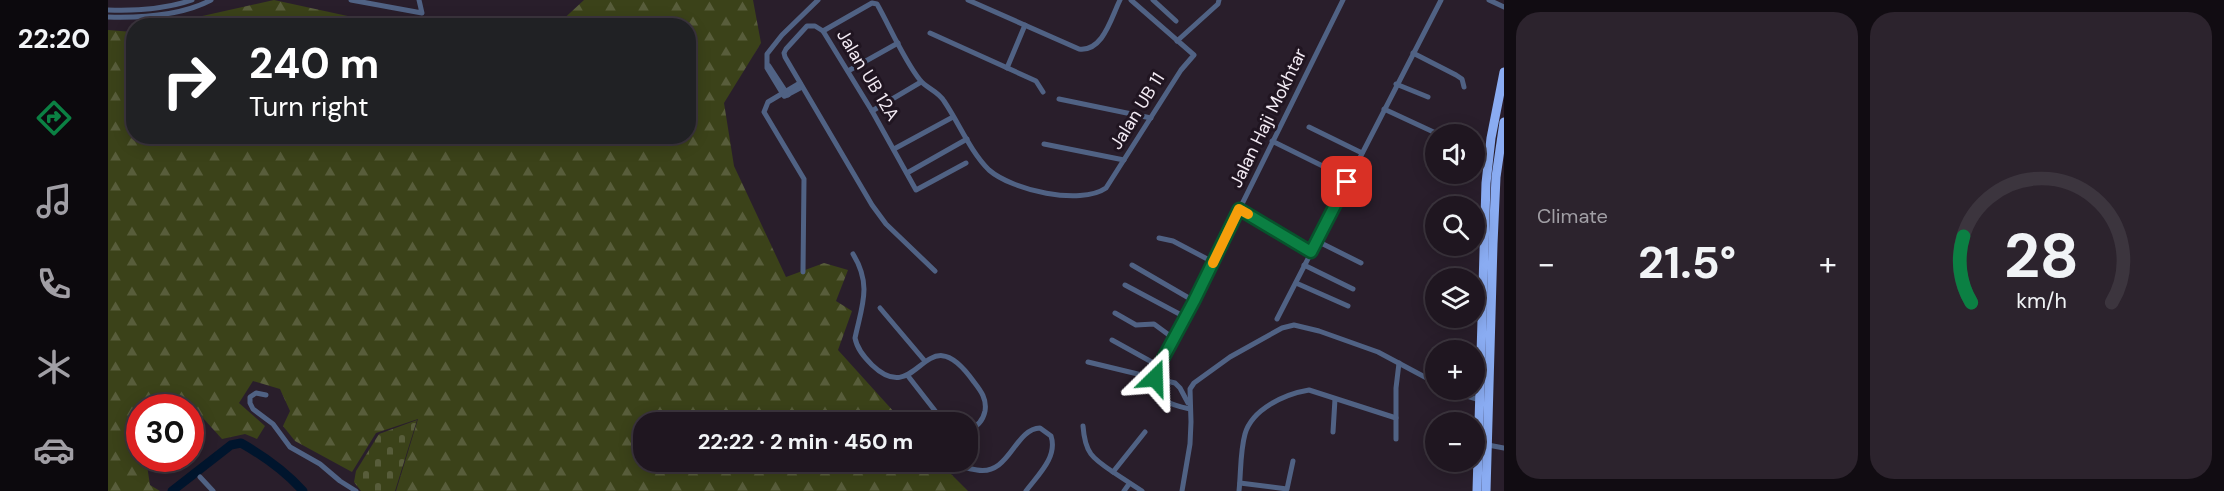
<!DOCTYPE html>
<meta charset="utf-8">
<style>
:root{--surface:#1f1620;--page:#2c232d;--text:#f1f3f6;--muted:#a19fa5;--line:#3c353e;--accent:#0b8043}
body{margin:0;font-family:"DM Sans",sans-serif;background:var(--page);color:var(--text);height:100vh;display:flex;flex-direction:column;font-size:22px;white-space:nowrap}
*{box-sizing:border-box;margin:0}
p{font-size:20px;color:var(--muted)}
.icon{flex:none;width:33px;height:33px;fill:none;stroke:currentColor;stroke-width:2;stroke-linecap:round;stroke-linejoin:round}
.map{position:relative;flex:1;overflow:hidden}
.details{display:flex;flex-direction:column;gap:12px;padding:12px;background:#110c12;width:720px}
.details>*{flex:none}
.hud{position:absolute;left:18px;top:18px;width:570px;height:126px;border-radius:24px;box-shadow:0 3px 15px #0003,0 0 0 2px var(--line);background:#202124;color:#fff;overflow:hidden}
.buttons{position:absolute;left:1317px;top:124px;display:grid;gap:12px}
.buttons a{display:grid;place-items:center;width:60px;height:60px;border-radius:50%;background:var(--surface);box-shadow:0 3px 15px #0003,0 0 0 2px var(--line);font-size:30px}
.speed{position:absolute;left:18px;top:394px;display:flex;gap:12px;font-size:30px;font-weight:700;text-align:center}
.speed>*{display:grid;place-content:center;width:78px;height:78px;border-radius:50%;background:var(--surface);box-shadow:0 3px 15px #0003,0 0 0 2px var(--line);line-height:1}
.speed .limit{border:9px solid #d22;background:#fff;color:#111}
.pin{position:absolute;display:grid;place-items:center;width:51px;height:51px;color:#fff;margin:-26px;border-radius:12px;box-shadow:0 3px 9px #0006}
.me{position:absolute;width:66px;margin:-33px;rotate:22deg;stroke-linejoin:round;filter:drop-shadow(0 0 4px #0008)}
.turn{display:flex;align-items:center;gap:21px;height:126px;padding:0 24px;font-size:27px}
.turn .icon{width:78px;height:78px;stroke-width:2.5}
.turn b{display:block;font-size:42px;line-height:51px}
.big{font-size:45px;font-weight:700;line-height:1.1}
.details .tile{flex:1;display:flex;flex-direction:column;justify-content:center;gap:9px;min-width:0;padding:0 21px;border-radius:24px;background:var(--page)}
.details .dial{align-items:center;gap:0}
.dial svg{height:156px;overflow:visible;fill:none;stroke:var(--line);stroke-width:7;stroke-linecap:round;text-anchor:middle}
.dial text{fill:var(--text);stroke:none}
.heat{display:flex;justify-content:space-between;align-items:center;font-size:33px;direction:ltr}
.details .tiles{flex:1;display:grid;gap:12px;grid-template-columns:repeat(2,1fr)}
.trip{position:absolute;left:525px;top:412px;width:345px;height:60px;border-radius:24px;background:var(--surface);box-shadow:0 3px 15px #0003,0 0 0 2px var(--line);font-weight:700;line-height:60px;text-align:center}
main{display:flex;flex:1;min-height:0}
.menu{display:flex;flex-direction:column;width:108px;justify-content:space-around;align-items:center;background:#0c090d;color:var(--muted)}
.menu .icon{width:42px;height:42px}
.menu .selected{color:var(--accent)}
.menu b{font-size:27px;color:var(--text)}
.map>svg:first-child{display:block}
.forest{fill:url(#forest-firs)}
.cemetery{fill:url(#cemetery-stones)}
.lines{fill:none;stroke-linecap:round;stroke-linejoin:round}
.river{stroke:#00152d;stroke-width:9}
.minor{stroke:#506284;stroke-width:5}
.trunk{stroke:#8aacf2;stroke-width:9}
.route-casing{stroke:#07532c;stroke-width:15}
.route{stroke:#0b8043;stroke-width:10}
.slow{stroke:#f59e0b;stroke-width:10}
.labels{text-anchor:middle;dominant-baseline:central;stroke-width:6;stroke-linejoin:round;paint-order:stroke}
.street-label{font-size:18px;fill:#f3ebf4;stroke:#201521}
</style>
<main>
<nav class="menu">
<b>22:20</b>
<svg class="icon selected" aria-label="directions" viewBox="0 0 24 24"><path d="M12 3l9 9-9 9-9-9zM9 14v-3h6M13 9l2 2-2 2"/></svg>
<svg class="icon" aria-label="music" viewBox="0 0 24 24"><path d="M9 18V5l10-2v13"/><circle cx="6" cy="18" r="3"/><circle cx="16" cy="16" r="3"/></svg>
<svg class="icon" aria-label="phone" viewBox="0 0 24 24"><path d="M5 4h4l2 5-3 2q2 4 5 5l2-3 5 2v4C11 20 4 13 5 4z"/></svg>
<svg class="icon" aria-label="climate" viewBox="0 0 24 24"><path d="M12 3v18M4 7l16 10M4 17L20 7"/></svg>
<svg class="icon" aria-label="car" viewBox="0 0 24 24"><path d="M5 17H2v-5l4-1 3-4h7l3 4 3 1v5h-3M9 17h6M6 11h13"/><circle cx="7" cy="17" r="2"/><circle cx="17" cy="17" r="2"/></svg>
</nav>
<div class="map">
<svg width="1396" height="491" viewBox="0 0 1396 491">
<defs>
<pattern id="forest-firs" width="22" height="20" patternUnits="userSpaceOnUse" patternTransform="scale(1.5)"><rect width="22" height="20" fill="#3b4219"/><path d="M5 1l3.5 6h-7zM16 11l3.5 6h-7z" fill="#585d3b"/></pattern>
<pattern id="cemetery-stones" width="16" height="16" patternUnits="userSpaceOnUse" patternTransform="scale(1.5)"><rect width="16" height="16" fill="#3b4219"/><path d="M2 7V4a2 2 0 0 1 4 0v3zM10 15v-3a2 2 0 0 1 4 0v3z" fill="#585d3b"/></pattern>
</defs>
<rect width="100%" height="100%" fill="#291e2b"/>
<!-- forest -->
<g class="forest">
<polygon points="166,0 281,25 54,25"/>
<polygon points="476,0 645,0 653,43 616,103 626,166 678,277 716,263 740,270 728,301 744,311 730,350 796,423 536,423 536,462 831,462 860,491 288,491 310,419 268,433 244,472 187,441 175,426 182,411 172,389 145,381 131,403 157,426 149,439 137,434 114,439 94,417 83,416 82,408 32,408 32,459 38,459 42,485 52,491 0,491 0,30 25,32 26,136 580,136 580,26 449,25"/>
</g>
<!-- cemetery -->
<polygon class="cemetery" points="309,420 287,491 253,491 246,482 248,471 271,434"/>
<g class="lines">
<!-- river -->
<path class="river" d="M64 491 123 445 133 443C156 456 177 471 195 491"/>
<!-- minor -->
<g class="minor">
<polyline points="243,0 314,13 311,0"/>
<path d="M860 0 971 49C995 52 1003 18 1012 0"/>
<polyline points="1045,0 1068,21"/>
<polyline points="1381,0 1396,7"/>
<path d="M0 10C27 11 58 9 84 0"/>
<path d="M0 17C34 18 73 16 103 0"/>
<path d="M715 31 764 3 769 4C782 27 796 60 812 80 818 88 830 91 836 101 851 123 862 151 881 170 904 190 972 206 998 188L1073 70 1086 55 1023 0"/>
<polyline points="822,33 928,81 935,92"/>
<polyline points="1069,41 1110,4 1111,0"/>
<polyline points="1305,53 1348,75 1354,79 1356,87"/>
<polyline points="661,66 680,95"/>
<polyline points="899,68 917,25"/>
<polyline points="740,71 790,43"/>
<polyline points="692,83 660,102 656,112 696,179 695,272"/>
<polyline points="1288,84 1320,97"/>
<polyline points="676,96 659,68 659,54 674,35 710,0"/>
<polyline points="677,96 694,87"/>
<polyline points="951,99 1043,118"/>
<polyline points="1276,109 1332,135"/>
<polyline points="764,111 813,82"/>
<polyline points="1201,127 1254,153"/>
<polyline points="1164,141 1241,179"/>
<polyline points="936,144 1016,160"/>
<polyline points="786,149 845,117"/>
<polyline points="799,173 859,139"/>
<polyline points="1131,209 1203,252"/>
<polyline points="1051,238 1065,241 1105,262"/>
<polyline points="1209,241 1253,263"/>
<path d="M745 254C764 285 754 305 747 338 749 349 756 357 764 365 812 411 816 311 866 382 873 391 879 399 877 411 875 421 869 427 860 430"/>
<polyline points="1024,265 1086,301"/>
<polyline points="1196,265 1245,289"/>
<polyline points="827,271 778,224 764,205 677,57 676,53 678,49 699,26 707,26 715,31 764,111 808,190 858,163"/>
<polyline points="1188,283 1240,306"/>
<polyline points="1017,285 1077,317"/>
<polyline points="772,308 816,360"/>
<polyline points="1007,313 1028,325 1046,324 1065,338"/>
<polyline points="1169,319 1333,0"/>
<polyline points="1004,340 1051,366"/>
<polyline points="980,362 1067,383 1072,388 1080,403"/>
<polyline points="800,376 828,412"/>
<polyline points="1047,378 1051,366 1086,301 1235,0"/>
<path d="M1047 378C1056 402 1056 404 1082 409"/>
<polyline points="1339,390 1372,400"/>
<polyline points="158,395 148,393 142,397 142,403 145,409 165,424 182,447 212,464 232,481 248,491"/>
<path d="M975 426C977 453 984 458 1005 472"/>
<polyline points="1225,432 1227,399"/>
<polyline points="1288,439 1288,388 1291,363"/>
<polyline points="1380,445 1396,448"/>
<path d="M847 462C853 467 861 469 869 470 902 476 906 429 932 428L943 436C950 457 930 475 918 491"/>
<polyline points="92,477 105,491"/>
<polyline points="1132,483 1179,489 1185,461"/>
<polyline points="1016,491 1021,484"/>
<polyline points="1034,491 1005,472 1037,432"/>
<polyline points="1074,491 1082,444 1083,422 1082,389 1086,383 1122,357 1174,328 1186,325 1211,331 1270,352 1328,383"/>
<path d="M1131 491C1133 473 1132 452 1137 434 1144 409 1177 394 1201 390L1288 418"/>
</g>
<!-- trunk -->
<g class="trunk">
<polyline points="1369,491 1378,183 1383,138 1396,72"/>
<polyline points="1378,491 1385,244 1388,177 1396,122"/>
</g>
</g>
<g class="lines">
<!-- route casing -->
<g class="route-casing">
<polyline id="route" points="1047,378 1051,366 1086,301 1131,209 1203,252 1239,182"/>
</g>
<!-- route -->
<use href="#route" class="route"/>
<!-- slow -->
<polyline class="slow" points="1105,263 1131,209 1140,214"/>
</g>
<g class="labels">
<!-- street labels -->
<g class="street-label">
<text transform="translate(760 75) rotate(59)">Jalan UB 12A</text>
<text transform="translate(1029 111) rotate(-58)">Jalan UB 11</text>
<text transform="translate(1160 118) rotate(-64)">Jalan Haji Mokhtar</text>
</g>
</g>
</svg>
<div class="buttons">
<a><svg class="icon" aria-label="sound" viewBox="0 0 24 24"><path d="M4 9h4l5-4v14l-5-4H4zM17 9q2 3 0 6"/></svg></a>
<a><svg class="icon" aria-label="search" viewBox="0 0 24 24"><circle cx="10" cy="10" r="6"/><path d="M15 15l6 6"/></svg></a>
<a><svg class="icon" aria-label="layers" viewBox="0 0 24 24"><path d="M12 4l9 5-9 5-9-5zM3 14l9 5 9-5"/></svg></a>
<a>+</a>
<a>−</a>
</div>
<div class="speed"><div class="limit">30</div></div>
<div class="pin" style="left:1239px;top:182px;background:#d93025"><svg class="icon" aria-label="arrive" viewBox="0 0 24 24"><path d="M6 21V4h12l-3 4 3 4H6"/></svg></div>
<svg class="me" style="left:1047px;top:378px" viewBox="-20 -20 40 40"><path d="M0-17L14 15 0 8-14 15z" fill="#0b8043" stroke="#fff" stroke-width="4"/></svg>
<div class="trip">22:22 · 2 min · 450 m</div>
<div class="hud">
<div class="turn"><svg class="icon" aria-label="right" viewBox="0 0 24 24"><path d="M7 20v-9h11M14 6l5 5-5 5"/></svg><div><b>240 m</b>Turn right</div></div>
</div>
</div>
<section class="details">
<div class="tiles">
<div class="tile"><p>Climate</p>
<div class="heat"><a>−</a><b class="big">21.5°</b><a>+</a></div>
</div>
<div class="tile dial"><svg viewBox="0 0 100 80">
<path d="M14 69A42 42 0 1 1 86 69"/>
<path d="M14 69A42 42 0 0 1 10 35" stroke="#0b8043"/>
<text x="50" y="56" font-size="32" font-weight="700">28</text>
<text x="50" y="72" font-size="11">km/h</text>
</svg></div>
</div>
</section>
</main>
